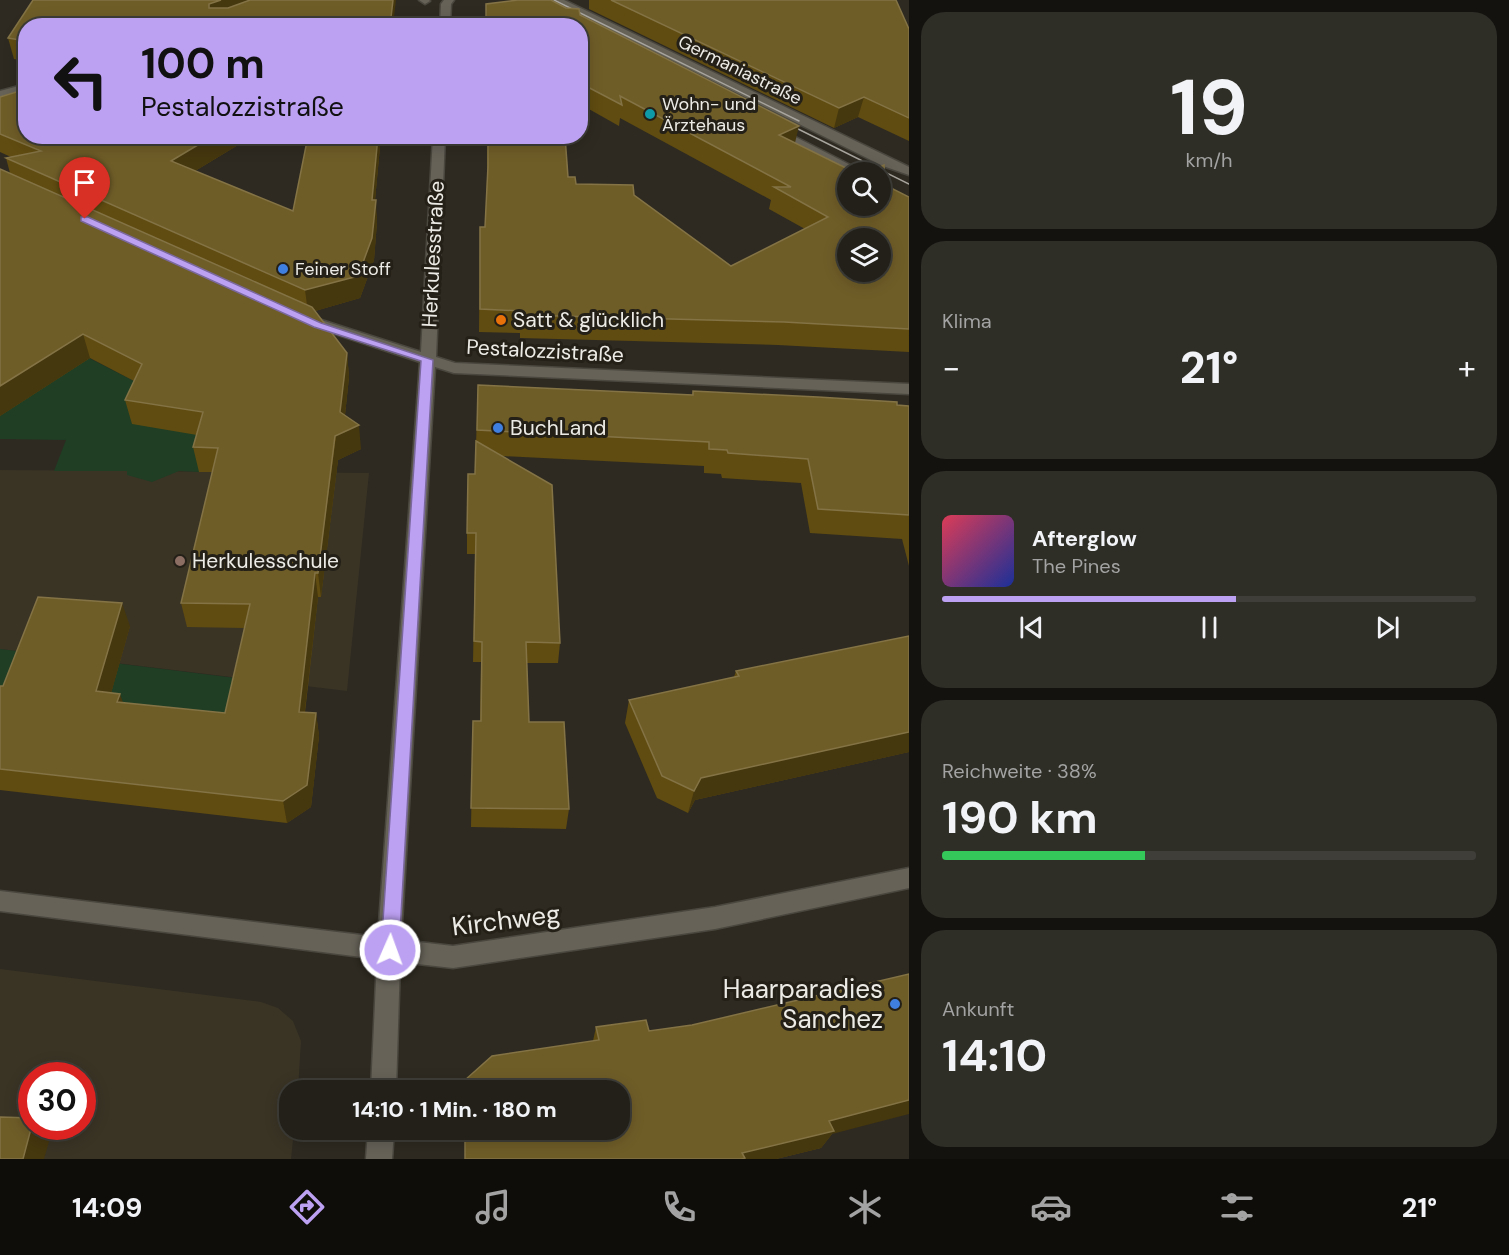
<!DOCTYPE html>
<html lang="de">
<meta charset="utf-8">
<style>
:root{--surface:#222019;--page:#2e2d26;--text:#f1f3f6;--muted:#a2a3a2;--line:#3f3e38;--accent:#bca0f2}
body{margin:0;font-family:"DM Sans",sans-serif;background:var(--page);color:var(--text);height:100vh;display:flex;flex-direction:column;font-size:22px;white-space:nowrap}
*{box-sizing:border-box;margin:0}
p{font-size:20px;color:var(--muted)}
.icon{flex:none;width:33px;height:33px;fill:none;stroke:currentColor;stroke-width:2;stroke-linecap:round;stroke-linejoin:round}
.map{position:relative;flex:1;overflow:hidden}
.drawer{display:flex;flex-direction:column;gap:12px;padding:12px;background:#13120e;width:600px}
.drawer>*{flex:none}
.hud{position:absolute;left:18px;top:18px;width:570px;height:126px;border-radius:24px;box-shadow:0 3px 15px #0003,0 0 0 2px var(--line);background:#bca0f2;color:#111;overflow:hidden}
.buttons{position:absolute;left:837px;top:162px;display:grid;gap:12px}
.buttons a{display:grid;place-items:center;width:54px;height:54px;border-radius:50%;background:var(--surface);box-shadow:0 3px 15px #0003,0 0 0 2px var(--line);font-size:30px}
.speed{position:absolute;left:18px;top:1062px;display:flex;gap:12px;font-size:30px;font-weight:700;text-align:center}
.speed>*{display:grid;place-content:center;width:78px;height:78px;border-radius:50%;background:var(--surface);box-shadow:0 3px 15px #0003,0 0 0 2px var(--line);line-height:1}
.speed .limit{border:9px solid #d22;background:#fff;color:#111}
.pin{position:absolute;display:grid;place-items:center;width:51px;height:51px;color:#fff;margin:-62px -26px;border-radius:50% 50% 50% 0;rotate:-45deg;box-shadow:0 0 6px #0007}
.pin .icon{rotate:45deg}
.me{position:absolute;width:66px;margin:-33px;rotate:2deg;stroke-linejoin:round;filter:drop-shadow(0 0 4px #0008)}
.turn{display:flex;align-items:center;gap:21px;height:126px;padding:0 24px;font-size:27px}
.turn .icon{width:78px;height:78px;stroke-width:2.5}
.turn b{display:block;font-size:42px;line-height:51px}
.big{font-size:45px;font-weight:700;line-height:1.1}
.drawer .tile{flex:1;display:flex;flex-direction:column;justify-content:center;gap:9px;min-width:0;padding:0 21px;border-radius:24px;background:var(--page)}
.drawer .dial{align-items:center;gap:0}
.dial b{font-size:78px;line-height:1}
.song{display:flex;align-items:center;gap:18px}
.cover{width:72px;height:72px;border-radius:9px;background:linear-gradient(135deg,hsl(350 70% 55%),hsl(230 70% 35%))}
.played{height:6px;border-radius:3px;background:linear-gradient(90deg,var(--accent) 55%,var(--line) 55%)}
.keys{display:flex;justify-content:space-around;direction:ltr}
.heat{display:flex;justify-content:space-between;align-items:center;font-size:33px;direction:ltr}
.charge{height:9px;border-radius:4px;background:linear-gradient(90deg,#34c759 38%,var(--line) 0)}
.trip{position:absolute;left:279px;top:1080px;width:351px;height:60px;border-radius:24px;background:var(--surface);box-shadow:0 3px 15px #0003,0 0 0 2px var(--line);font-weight:700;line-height:60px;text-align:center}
.tab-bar{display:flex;height:96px;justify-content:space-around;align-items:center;background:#0e0d0a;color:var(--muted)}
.tab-bar .icon{width:42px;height:42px}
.tab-bar .active{color:var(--accent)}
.tab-bar b{font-size:27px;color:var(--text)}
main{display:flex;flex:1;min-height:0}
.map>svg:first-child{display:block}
.built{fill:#3a3425;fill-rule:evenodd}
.green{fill:#1f3e24}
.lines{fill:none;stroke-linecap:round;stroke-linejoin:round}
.minor-casing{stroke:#4a473f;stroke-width:3}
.minor{fill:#666258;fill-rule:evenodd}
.tram{stroke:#a8a59e;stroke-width:1.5}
.wall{fill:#604c11}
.shaded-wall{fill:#45370e}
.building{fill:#6f5d28;stroke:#837345;stroke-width:1.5;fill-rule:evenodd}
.route{fill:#bca0f2;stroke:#7a689d;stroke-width:1.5}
.culture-dot{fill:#0f9aa8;stroke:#242018;stroke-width:2}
.shop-dot{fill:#3f7fe0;stroke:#242018;stroke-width:2}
.food-dot{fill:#e8710a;stroke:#242018;stroke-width:2}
.education-dot{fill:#8d6e63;stroke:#242018;stroke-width:2}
.labels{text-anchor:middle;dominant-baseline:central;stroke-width:6;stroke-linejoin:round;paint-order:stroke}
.far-street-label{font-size:18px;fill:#edebe5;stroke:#242018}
.far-poi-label{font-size:18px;fill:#edebe5;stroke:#242018;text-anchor:start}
.street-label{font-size:21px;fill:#edebe5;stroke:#242018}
.poi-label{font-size:21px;fill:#edebe5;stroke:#242018;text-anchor:start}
.near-street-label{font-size:26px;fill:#edebe5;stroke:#242018}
.near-poi-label{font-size:26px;fill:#edebe5;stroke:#242018;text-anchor:end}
</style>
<main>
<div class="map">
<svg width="909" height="1159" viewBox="0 0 909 1159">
<rect width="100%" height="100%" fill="#2e2a21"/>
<!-- built -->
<g class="built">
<polygon points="0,470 369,473 347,691 0,649"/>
<path d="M0 969 261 1002 278 1008 293 1021 301 1041 298 1090H290V1130H294L291 1159H0ZM32 1076H82V1126H32Z"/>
</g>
<!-- green -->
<g class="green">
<polygon points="0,251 87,357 138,383 204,382 203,456 199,472 179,471 152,482 127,475 127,471 54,471 66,440 0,439"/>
<polygon points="0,649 244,679 230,736 0,716"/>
</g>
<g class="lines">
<!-- minor casing -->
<g class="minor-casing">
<g id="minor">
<polygon points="419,0 429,0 430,1 425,4"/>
<polygon points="444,0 454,0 451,4 450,26 440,26 441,4"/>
<polygon points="551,0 564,0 909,167 909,175 883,166"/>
<polygon points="26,84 26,91 0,98 0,91"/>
<polygon points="770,128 778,128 864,172 849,172 770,132"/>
<polygon points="433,136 445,136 436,357 455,363 909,384 909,394 454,373 435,367 401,940 453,946 715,907 909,868 909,888 715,929 453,968 400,962 396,1090 371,1090 377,959 0,911 0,891 378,937 420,362 302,323 300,320 307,316 312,317 421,352"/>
<polygon points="368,1130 394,1130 392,1159 366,1159"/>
</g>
</g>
<!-- minor -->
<use href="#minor" class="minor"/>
<!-- tram -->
<g class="tram">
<polyline points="554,0 799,121"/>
<polyline points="784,122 909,184"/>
</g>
</g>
<!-- wall -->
<g class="wall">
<polygon points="589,0 896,0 909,29 909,141 858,117 834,128 589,9"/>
<polygon points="486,4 566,8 580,15 795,143 848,172 885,185 909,197 909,352 778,345 520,338 520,333 479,332 480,227 485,227 487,179 487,136 565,136 568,177 576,184 634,195 731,266 805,229 769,209 771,200 620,118 619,126 580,104 580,26 486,26"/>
<polygon points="26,26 26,61 14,59 8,38"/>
<polygon points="0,97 26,136 253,136 195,171 293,211 381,136 375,200 377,222 374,260 360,298 315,311 347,353 349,377 345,415 361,449 338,460 321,597 318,597 305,712 316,713 319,736 311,807 287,823 0,790 0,686 3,686 130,626 111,693 123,703 225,713 245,628 187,627 181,603 212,472 199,472 193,447 197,435 132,424 125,400 134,381 90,358 0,416 0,169 10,173 6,158 11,157 0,152"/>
<polygon points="478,385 692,395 693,391 909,406 909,566 902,539 810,533 801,483 722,478 721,474 704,473 704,466 502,456 560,643 558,663 527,663 529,722 569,809 566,829 471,827 473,721 480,721 481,662 473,662 475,554 467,554 467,533 475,474"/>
<polygon points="909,636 909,752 695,800 688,813 657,798 625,723 629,700 734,677 736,671"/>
<polygon points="596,1027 649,1031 832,1134 821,1148 776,1159 464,1159 593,1041"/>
</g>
<!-- shaded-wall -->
<g class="shaded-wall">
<polygon points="221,0 282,0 212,24 209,8 209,4"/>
<polygon points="393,0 396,0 393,26 390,26"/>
<polygon points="864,97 858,117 834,128 839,108"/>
<polygon points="799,126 794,147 779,135"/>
<polygon points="213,136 253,136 175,183 171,161"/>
<polygon points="378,136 381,136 373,222 372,200"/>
<polygon points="376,200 377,222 374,260 360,298 308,313 305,290"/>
<polygon points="83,334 90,358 0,416 0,386"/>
<polygon points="347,353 349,377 343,433 359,425 361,449 338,460 321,597 318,573"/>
<polygon points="315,573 318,597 302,735 299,712"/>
<polygon points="122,603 130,626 105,715 96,691"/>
<polygon points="120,694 128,717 117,702"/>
<polygon points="316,713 319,736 311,807 287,823 283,801"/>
<polygon points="909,732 909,752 695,800 688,813 694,791 701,778"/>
<polygon points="909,1100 909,1114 832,1134 821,1148 776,1159 744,1159 742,1153 829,1121"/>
<polygon points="32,1126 40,1126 50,1138 44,1159 23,1159"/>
</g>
<!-- building -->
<g class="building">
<polygon points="33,0 221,0 209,4 209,8 228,8 250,0 393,0 390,26 26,26 26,41 8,38"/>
<path d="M518 0H551L566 8 579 9 580 15 799 126 779 135 854 172H848V206H880V172H870L884 165 885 185 909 197V329L784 322 521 315V311L480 309V227H485L488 166V136H565L568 177H575L576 184 633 185 634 195 731 266 828 217 774 187H791L620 96 622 105 580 83V26H486V4ZM848 238H880V272H848Z"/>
<polygon points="611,0 896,0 909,29 909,118 864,97 839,108"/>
<polygon points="26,89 26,136 213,136 171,161 293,211 308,136 378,136 372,200 376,200 372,238 358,276 305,290 6,158 41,151 0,134 0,97"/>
<polygon points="0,169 312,307 347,353 340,412 359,425 335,436 318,573 315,573 299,712 316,713 307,785 283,801 0,769 0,686 3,686 38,597 122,603 96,691 120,694 117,702 225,713 250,604 181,603 218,448 193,447 203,412 125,400 142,364 83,334 0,386"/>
<polygon points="478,385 693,395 693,391 818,397 897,402 897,405 909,406 909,515 818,509 808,459 728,453 727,450 709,449 709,442 477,430"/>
<polygon points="476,441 552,485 560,643 526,642 529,722 564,722 569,809 471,808 473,721 481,721 482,642 474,641 476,533 467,533 468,474 475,474"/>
<polygon points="909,636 909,732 701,778 694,791 662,776 629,700 739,676 736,671"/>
<polygon points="909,974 909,1100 829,1121 834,1131 742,1153 745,1158 742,1159 465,1159 465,1130 620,1130 620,1090 465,1090 465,1080 492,1056 599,1040 596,1027 646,1020 649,1031 692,1025"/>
<polygon points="0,1117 32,1118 32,1125 23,1159 0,1159"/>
</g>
<!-- route -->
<polygon class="route" points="81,217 88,217 321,323 433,360 399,950 396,955 390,958 384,955 381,950 421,361 314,327 81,221"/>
<!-- markers -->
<circle class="culture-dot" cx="650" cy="114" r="6"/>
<g class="shop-dot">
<circle cx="283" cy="269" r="6"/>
<circle cx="498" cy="428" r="6"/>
<circle cx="895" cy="1004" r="6"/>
</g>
<circle class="food-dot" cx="501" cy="320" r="6"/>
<circle class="education-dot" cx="180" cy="561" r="6"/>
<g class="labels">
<!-- far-street labels -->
<g class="far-street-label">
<text transform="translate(740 70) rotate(26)">Germaniastraße</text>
</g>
<!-- far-poi labels -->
<g class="far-poi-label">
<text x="662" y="104">Wohn- und<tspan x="662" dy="21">Ärztehaus</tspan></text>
<text x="295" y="269">Feiner Stoff</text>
</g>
<!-- street labels -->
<g class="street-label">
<text transform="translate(433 254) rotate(-87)">Herkulesstraße</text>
<text transform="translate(545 351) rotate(3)">Pestalozzistraße</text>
</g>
<!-- poi labels -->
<g class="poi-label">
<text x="513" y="320">Satt &amp; glücklich</text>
<text x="510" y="428">BuchLand</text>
<text x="192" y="561">Herkulesschule</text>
</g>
<!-- near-street labels -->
<g class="near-street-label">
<text transform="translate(506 920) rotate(-7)">Kirchweg</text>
</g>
<!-- near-poi labels -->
<g class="near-poi-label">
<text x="883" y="989">Haarparadies<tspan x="883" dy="30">Sanchez</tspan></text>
</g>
</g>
</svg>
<div class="buttons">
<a><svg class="icon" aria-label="search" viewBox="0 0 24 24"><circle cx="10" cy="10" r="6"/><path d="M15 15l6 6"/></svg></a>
<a><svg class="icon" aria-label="layers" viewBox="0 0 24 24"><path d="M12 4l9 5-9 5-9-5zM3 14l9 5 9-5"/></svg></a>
</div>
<div class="speed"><div class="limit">30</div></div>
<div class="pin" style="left:85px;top:219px;background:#d93025"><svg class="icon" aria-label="arrive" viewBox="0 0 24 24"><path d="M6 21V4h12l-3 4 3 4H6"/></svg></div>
<svg class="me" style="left:390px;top:950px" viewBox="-20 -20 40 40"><circle r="17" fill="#bca0f2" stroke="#fff" stroke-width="3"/><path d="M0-11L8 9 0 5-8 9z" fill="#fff"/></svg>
<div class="trip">14:10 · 1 Min. · 180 m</div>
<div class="hud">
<div class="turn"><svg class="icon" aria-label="left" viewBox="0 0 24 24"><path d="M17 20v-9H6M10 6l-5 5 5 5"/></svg><div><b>100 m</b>Pestalozzistraße</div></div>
</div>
</div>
<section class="drawer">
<div class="tile dial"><b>19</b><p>km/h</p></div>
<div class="tile"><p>Klima</p>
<div class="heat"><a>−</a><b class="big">21°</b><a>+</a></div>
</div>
<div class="tile">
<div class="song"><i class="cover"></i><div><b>Afterglow</b><p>The Pines</p></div></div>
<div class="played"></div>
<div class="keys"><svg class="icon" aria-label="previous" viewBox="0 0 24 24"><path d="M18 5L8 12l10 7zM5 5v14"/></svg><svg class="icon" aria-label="pause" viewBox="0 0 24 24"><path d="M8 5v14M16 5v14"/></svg><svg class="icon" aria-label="next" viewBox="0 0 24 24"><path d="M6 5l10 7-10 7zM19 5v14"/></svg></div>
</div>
<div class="tile"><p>Reichweite · 38%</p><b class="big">190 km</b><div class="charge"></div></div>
<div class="tile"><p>Ankunft</p><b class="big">14:10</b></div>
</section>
</main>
<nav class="tab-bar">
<b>14:09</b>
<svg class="icon active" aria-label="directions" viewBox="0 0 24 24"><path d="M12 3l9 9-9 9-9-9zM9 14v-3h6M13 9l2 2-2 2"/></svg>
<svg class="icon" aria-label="music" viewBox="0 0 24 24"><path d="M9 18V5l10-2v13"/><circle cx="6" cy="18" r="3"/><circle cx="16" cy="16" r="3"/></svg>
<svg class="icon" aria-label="phone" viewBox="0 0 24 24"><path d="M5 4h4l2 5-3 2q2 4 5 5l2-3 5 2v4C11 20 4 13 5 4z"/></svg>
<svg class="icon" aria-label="climate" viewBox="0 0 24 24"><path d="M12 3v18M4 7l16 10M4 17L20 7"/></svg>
<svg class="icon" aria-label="car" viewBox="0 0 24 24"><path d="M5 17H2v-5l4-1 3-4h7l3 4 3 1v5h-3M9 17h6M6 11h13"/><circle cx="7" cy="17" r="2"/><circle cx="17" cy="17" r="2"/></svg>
<svg class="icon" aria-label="filters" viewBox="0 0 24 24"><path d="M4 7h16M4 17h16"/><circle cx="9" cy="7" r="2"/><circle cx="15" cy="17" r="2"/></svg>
<b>21°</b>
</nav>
